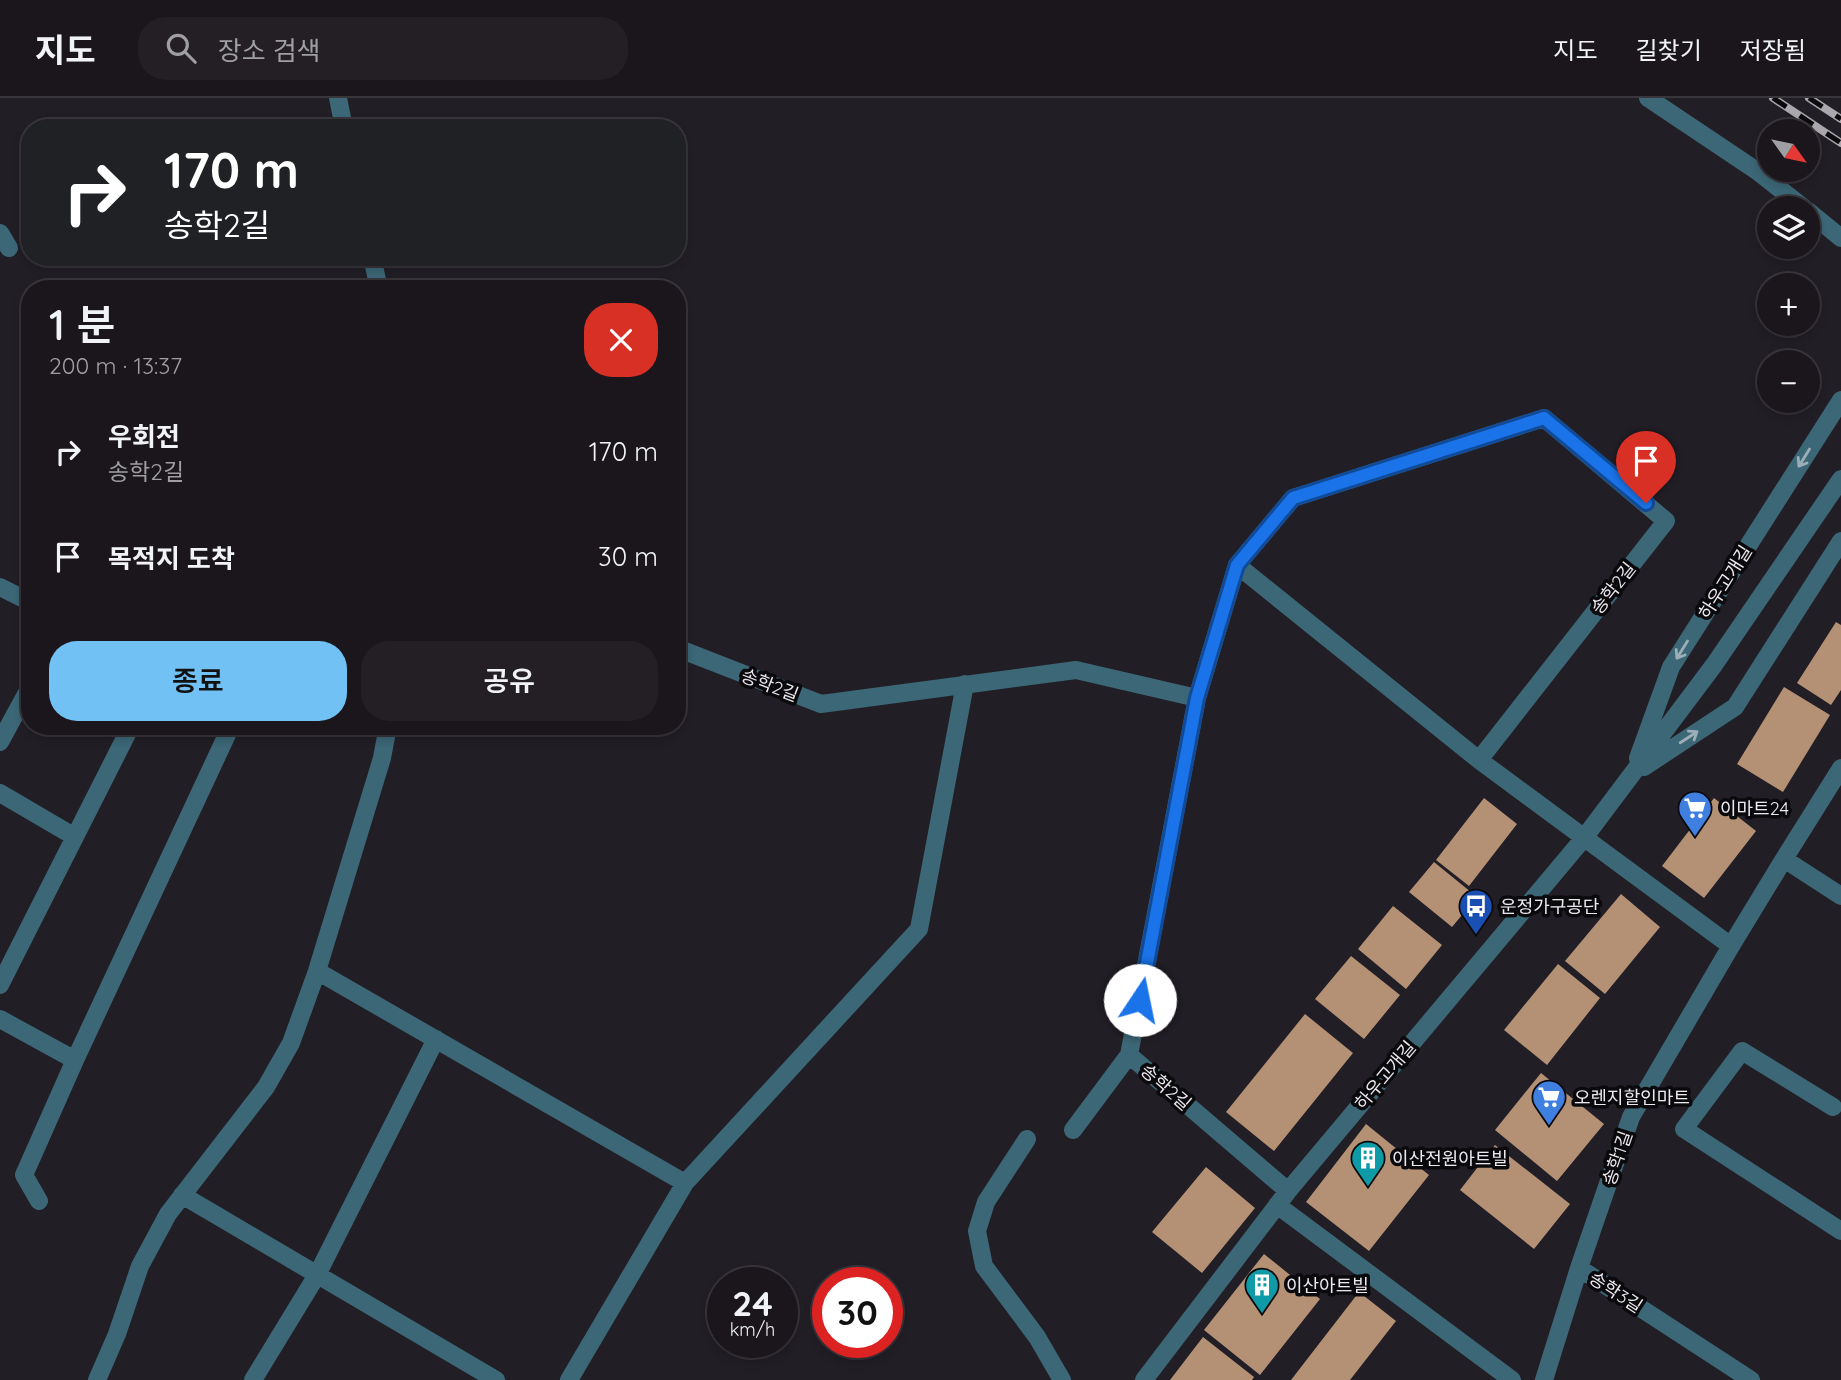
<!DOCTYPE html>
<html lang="ko">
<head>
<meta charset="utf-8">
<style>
  body { margin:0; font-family:Quicksand,"Noto Sans KR",sans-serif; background:#231f25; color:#f1f3f6; height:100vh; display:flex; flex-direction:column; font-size:26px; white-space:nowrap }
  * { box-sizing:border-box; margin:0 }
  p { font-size:23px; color:#9f9fa3 }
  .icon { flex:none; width:38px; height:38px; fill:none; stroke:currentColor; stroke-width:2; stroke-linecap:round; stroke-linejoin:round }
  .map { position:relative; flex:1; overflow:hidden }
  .details { position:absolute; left:21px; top:182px; width:665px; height:455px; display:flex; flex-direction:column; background:#1a161c; border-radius:28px; box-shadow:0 4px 10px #0003,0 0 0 2px #38353b }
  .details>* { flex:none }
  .top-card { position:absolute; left:21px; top:21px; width:665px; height:147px; border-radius:28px; box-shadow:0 4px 10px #0003,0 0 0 2px #38353b; background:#202124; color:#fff; overflow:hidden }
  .needle { width:46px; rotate:123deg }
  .fabs { position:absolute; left:1757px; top:21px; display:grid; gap:14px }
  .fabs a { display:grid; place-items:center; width:63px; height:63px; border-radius:50%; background:#1a161c; box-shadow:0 4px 10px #0003,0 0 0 2px #38353b; font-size:35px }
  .speed { position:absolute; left:707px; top:1169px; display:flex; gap:14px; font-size:35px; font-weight:700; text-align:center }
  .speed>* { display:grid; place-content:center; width:91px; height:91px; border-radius:50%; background:#1a161c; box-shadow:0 4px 10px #0003,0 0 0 2px #38353b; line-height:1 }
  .speed small { font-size:18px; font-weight:400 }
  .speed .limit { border:10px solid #d22; background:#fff; color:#111 }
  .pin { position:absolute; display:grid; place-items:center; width:60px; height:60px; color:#fff; margin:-72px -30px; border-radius:50% 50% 50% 0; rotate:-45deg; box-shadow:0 0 7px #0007 }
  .pin .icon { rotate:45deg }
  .me { position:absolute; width:77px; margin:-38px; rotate:11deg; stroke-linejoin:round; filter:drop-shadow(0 0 5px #0008) }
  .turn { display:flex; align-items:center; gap:24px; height:147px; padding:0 28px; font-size:32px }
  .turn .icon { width:91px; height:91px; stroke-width:2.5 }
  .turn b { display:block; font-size:49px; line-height:60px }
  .round { display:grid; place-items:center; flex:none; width:74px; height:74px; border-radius:28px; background:#231f25 }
  .overview { display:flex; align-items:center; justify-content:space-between; height:119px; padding:0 28px }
  h1 { font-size:42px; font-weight:600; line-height:52px }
  .action { display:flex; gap:14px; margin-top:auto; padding:14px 28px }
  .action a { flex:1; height:80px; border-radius:28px; background:#71c1f5; color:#111; font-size:28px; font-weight:600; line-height:80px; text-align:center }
  .action a+a { background:#231f25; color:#f1f3f6 }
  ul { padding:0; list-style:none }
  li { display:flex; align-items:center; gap:21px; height:105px; padding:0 28px }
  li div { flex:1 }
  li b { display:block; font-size:26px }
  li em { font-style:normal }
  header { display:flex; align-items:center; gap:42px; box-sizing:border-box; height:98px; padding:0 35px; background:#1a161c; border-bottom:2px solid #38353b }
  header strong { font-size:33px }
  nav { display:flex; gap:38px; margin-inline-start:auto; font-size:24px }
  .search { width:490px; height:63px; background:#231f25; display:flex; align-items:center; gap:18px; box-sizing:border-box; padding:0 24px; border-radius:28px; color:#9f9fa3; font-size:26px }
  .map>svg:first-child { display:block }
  .building { fill:#b49174 }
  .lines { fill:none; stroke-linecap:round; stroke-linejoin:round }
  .minor { stroke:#3c6776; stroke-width:18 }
  .rail-casing { stroke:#aaa7ad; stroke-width:8 }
  .rail { stroke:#0a090c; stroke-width:5; stroke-dasharray:16; stroke-linecap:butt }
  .oneway { stroke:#9caeb8 }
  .route-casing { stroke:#114b97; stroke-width:18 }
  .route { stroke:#1a73e8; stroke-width:12 }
  .labels { text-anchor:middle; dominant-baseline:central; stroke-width:7; stroke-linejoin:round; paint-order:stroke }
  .street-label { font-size:18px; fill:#ebe8ee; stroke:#0a090c }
  .poi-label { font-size:18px; fill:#ebe8ee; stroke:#0a090c; text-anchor:start }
</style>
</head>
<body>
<header>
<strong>지도</strong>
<div class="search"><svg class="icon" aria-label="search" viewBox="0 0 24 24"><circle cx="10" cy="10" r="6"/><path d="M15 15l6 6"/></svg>장소 검색</div>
<nav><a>지도</a><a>길찾기</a><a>저장됨</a></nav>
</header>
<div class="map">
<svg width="1841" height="1282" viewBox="0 0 1841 1282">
  <rect width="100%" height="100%" fill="#221e26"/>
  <path class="building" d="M1836,524L1841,527V592L1831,607L1797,585Z
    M1784,589L1830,617L1783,694L1737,666Z
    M1484,700L1517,726L1469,788L1436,762Z
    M1714,700L1756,733L1704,800L1662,768Z
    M1434,764L1477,799L1452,829L1409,794Z
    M1621,796L1660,829L1605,896L1565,863Z
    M1393,808L1442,847L1406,891L1358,851Z
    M1351,858L1400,897L1364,941L1315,901Z
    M1558,866L1600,900L1547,967L1504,932Z
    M1305,916L1353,955L1274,1053L1226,1014Z
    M1541,975L1604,1026L1557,1083L1495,1032Z
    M1366,1026L1429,1077L1369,1153L1306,1104Z
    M1495,1047L1570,1106L1534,1151L1460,1092Z
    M1206,1069L1255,1110L1202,1175L1152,1134Z
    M1264,1156L1320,1201L1260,1277L1204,1232Z
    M1359,1194L1396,1223L1350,1282H1291Z
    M1203,1239L1254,1279L1252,1282H1170Z"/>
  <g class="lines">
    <path class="minor" d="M338,0L344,30
      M1648,0L1757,73L1804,110
      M1808,113L1841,140
      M0,135L9,150
      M372,159L379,191
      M1237,467L1293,400L1544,320L1666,423L1479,662
      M0,489L30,504
      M677,550L821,606L1076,572L1197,600
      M0,644L30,589
      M1638,660L1671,569L1841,302
      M1644,669L1735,609L1841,443
      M0,695L75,739
      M1784,761L1841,670
      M317,873L685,1085
      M0,887L131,628
      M0,921L75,962
      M1833,1009L1742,953L1684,1031L1841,1133
      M1073,1032L1129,957
      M1027,1041L986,1104L977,1133L984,1168L1037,1239L1062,1282
      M1288,1093L1129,957L1197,600L1237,467L1479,662L1731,848L1784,761L1841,798
      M182,1097L496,1282
      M39,1103L24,1077L75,962L231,628
      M1277,1107L1512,1282
      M1579,1170L1631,1019L1731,848
      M97,1282L117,1236L140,1168L168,1116L266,989L291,945L317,873L382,660L388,628
      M253,1282L317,1177L436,941
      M569,1282L685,1085L919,831L965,586
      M1144,1282L1288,1093L1584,740L1714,567L1841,381
      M1544,1282L1579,1170L1751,1282"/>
    <g class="rail-casing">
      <path id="rail" d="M1773,0L1841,45
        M1809,0L1841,21"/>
    </g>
    <use href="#rail" class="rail"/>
  </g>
  <defs><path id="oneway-shaft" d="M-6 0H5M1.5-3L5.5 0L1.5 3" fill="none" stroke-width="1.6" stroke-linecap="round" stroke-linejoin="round" transform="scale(1.75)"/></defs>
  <g class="oneway">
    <use href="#oneway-shaft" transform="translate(1804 360) rotate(122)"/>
    <use href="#oneway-shaft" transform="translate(1682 552) rotate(122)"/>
    <use href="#oneway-shaft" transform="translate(1689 639) rotate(-33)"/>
  </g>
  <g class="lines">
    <g class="route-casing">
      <path id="route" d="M1140,902L1197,600L1237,467L1293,400L1544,320L1646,405"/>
    </g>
    <use href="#route" class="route"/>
  </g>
  <defs>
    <g id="supermarket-pin" transform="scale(1.75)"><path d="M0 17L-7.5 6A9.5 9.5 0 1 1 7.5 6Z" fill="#3f7fe0" stroke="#0a090c"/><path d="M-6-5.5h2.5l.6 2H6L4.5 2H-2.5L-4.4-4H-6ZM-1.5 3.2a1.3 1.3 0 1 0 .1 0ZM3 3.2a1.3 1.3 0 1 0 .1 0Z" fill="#fff"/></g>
    <g id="bus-pin" transform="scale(1.75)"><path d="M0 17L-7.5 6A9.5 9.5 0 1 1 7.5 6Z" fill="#1a4fb4" stroke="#0a090c"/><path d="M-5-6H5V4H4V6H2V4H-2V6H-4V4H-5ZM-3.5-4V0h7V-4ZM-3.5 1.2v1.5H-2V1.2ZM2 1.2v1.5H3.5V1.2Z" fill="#fff"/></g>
    <g id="building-pin" transform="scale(1.75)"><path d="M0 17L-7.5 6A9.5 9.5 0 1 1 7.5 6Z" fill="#0f9aa8" stroke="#0a090c"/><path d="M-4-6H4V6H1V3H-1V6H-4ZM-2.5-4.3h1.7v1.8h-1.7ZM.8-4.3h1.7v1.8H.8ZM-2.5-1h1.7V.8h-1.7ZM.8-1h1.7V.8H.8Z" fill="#fff"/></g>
  </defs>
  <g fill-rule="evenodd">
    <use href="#supermarket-pin" x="1695" y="710"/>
    <use href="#bus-pin" x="1476" y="808"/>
    <use href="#supermarket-pin" x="1549" y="999"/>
    <use href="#building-pin" x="1368" y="1060"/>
    <use href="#building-pin" x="1262" y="1187"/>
  </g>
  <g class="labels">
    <g class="street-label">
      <text transform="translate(1725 484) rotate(-58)">하우고개길</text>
      <text transform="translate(1613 490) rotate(-52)">송학2길</text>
      <text transform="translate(770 587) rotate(21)">송학2길</text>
      <text transform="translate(1385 977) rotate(-50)">하우고개길</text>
      <text transform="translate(1166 989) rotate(41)">송학2길</text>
      <text transform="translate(1617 1060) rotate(-71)">송학1길</text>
      <text transform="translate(1616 1194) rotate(33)">송학3길</text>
    </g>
    <g class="poi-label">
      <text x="1720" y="710">이마트24</text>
      <text x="1500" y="808">운정가구공단</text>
      <text x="1574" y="999">오렌지할인마트</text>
      <text x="1392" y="1060">이산전원아트빌</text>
      <text x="1286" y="1187">이산아트빌</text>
    </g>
  </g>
</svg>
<div class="fabs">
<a><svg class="needle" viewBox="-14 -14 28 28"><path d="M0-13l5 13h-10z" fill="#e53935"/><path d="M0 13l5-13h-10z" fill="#9f9fa3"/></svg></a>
<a><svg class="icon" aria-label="layers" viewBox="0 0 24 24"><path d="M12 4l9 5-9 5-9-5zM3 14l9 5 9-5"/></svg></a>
<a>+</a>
<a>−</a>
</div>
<div class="speed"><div>24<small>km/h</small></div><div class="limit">30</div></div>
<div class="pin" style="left:1646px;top:405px;background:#d93025"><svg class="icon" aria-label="arrive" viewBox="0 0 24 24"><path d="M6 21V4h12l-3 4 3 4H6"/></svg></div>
<svg class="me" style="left:1140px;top:902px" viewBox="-20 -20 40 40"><circle r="19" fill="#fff"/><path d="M0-13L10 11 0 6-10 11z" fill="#1a73e8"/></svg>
<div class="top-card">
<div class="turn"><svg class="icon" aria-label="right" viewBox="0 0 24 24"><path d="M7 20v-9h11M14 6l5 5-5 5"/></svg><div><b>170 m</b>송학2길</div></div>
</div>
<section class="details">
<div class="overview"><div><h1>1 분</h1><p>200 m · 13:37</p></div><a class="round" style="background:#d93025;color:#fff"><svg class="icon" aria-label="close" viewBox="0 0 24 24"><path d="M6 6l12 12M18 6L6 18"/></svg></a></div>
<ul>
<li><svg class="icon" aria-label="right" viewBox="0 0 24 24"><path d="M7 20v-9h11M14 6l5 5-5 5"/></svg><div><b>우회전</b><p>송학2길</p></div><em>170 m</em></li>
<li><svg class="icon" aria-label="arrive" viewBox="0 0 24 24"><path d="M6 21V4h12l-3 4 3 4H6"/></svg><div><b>목적지 도착</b></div><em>30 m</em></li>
</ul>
<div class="action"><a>종료</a><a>공유</a></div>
</section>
</div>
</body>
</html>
